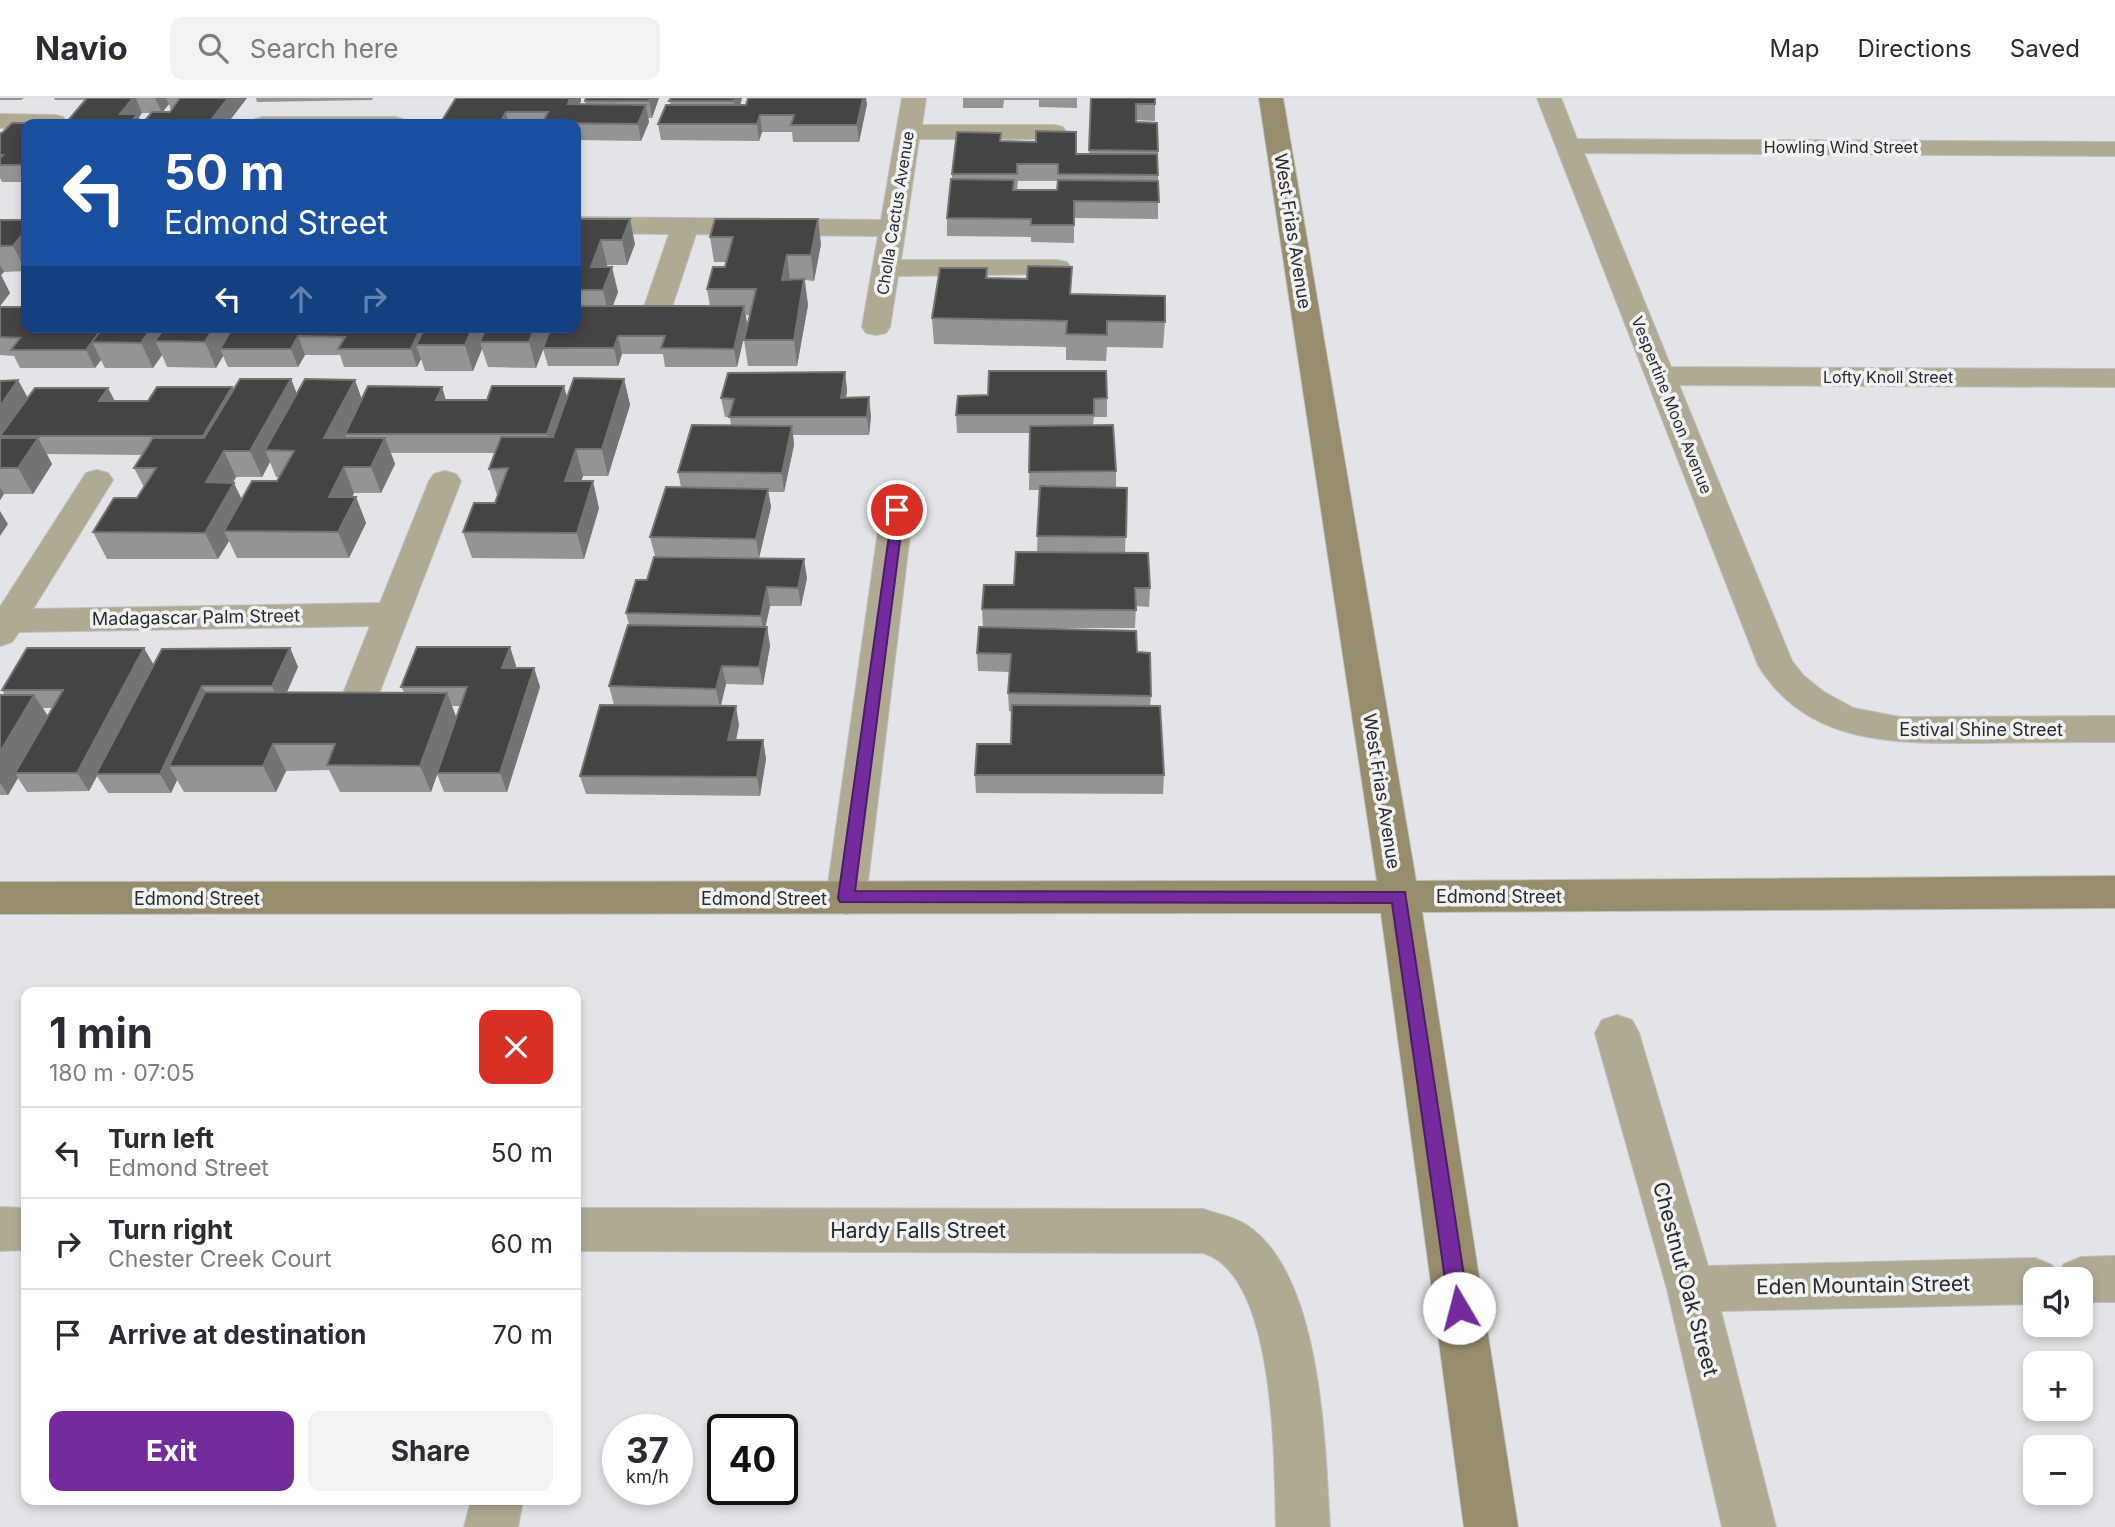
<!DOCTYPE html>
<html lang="en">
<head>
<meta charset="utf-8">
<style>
  body { margin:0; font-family:Inter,sans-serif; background:#f2f2f3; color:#2b2b33; height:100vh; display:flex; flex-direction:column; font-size:26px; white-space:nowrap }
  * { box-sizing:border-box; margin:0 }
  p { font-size:23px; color:#7c7c81 }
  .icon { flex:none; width:38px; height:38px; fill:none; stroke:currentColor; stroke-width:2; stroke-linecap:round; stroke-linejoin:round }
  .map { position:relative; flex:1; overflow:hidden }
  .sheet { position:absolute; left:21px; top:889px; width:560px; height:518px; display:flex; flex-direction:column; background:#fff; border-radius:14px; box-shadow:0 4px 10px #0003 }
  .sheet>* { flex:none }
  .banner { position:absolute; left:21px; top:21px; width:560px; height:214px; border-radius:14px; box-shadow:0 4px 10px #0003; background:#1a4fa0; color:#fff; overflow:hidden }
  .buttons { position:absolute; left:2023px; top:1169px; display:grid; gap:14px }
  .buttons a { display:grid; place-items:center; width:70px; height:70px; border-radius:14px; background:#fff; box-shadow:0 4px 10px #0003; font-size:35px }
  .speed { position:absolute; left:602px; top:1316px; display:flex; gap:14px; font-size:35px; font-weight:700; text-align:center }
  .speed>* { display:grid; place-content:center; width:91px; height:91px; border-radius:50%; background:#fff; box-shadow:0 4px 10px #0003; line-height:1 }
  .speed small { font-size:18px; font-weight:400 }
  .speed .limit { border:4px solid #111; border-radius:10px; background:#fff; color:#111 }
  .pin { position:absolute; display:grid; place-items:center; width:60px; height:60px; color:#fff; margin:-30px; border:4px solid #fff; border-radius:50%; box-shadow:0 2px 7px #0007 }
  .me { position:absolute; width:77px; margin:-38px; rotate:352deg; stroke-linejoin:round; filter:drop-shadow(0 0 5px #0008) }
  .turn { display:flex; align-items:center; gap:24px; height:147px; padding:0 28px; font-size:32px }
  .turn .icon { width:91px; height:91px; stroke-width:2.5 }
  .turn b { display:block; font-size:49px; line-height:60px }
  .lanes { display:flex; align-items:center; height:66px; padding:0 28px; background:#0003; justify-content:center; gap:35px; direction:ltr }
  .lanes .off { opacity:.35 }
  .round { display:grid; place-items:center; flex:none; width:74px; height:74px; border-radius:14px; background:#f2f2f3 }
  .headline { display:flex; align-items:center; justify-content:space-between; height:119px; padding:0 28px }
  h1 { font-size:42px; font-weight:700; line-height:52px }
  .button { display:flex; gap:14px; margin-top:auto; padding:14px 28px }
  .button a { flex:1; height:80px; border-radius:14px; background:#732b9e; color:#fff; font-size:28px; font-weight:700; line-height:80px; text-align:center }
  .button a+a { background:#f2f2f3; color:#2b2b33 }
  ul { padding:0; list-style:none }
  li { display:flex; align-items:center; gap:21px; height:91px; padding:0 28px; border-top:2px solid #e1e1e2 }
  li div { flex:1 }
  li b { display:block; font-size:26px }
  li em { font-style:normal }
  header { display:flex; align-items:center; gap:42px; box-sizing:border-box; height:98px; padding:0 35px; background:#fff; border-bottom:2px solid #e1e1e2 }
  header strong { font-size:33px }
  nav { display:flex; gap:38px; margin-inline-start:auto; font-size:24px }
  .search { width:490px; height:63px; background:#f2f2f3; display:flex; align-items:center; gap:18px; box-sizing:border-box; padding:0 24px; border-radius:14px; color:#7c7c81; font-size:26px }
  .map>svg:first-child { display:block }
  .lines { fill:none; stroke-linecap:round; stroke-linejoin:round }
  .street-casing { stroke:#bebfc1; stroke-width:2 }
  .secondary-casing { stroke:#bebfc1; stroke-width:2 }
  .street { fill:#b1aa92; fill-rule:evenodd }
  .secondary { fill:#988d6a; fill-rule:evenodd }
  .wall { fill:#949495; fill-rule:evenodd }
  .shaded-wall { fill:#757474 }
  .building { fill:#464443; stroke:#757474; stroke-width:2 }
  .route { fill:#732b9e; stroke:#4b1c67; stroke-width:2 }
  .labels { text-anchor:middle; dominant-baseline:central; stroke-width:7; stroke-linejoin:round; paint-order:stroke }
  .far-street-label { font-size:16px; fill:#2a2a2b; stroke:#f0f2f4 }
  .street-label { font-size:18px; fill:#2a2a2b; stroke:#f0f2f4 }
  .near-street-label { font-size:21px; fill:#2a2a2b; stroke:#f0f2f4 }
</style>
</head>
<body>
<header>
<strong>Navio</strong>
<div class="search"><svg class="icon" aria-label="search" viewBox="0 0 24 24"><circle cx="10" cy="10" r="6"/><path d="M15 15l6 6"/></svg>Search here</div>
<nav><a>Map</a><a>Directions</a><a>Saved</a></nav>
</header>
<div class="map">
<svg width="2115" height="1429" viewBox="0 0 2115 1429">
  <rect width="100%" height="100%" fill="#e3e4e7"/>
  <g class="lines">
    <g class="street-casing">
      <path id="street" d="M902,0H926L922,27H1054L1063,29L1066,34L1063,39L1054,41H919L901,162H1057L1067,164L1071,170L1067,176L898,178L890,229L886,235L876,237L866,235L862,229L878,138L696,136L672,209L668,215H648L644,209L669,136L576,135V119L881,122Z
        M1537,0H1561L1577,41L2115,44V58L1584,55L1671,269L2115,271V289L1679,287L1792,563L1804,578L1824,594L1853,610L1900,619L2115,618V644C2071,644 2026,644 1982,645C1897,645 1808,649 1758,567Z
        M0,16L55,17L63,19L67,24L26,26V31L0,30Z
        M263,19H395L403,21L407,26H251L255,21Z
        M97,372L108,375L113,382L33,511L380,505L429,383L434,376L445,373L456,376L461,383L380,593L375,602L362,605L349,602L344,593L370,528L19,534L12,544L0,548V509L86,375Z
        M897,402L908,405L913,412L866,800L860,811L846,816L832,811L826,800L881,412L886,405Z
        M1617,917L1632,922L1639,935L1708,1168L2035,1160L2052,1167L2058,1180L2064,1166L2081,1159L2115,1158V1204H2081V1181H2035V1206L1721,1213L1776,1429H1722L1667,1191L1595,935L1602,922Z
        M0,1109L26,1110V1152L0,1153Z
        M576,1110L1203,1111C1217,1116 1236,1119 1248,1128C1322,1179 1325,1347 1330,1429H1276C1274,1365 1277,1177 1203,1155L576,1153Z
        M471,1402H523L518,1429H464Z"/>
    </g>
    <g class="secondary-casing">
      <path id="secondary" d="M1259,0H1283L1416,783L2115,778V810L1422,814L1518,1429H1464L1381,815L0,816V784L1377,783Z"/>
    </g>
    <use href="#street" class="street"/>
    <use href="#secondary" class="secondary"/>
  </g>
  <path class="wall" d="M0,0H24L21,2H0Z
    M54,0H247L227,26L151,15H142L139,19L141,26L85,2H55ZM169,6L171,12L170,14H162Z
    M256,0H373L372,2L257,4Z
    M456,0H581V3L580,6H586L585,3L586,0H659L652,20H648L649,24L641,43L576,42V26H442L441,24Z
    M671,0H742L740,7L867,6L859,44H793L792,34H762L759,43L661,42L658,26L670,7Z
    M963,0H1077V10L1039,9V2H1004L1003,10H963Z
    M1091,0H1155V23L1136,22V24L1158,53V121L1074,120V145L1031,144V139L947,138V120L952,81V76L1001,35V43L1076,56H1089ZM1018,83H1058L1057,92H1017Z
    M12,25H50L51,26H26V84H2L0,80V35H2Z
    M576,121L635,146L627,167H607L606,169L618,194L613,208H710L707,191L725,169L726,164H714L710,139L715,121L821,146L814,183L805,182L808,207L797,268H748L744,242L750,217H746L747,226L737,269H665L663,256H622L618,268H548L543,251L536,270L488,269L482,251L473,273H425L421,261L417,269H344L340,257H305L298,269H228L223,258L216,270L167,269L162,257L153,270H105L101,262L95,270H20L14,258L0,257V209L576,229Z
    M0,122H26V173L4,174L1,177L10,195L0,208Z
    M987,170L988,181L1071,196L1165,224L1163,250L1107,249L1106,263L1066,262V249L934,246L932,220Z
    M845,274L847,292L846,300L871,318L869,337H793L794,347L784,394H768L771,409L759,460L655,458L650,439L681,389L678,374L731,328L730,319H725L721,300Z
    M291,281L297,296L355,282L362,302L442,289L446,302L567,300L624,281L630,307L608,378H583L581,383L599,410L584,461L472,460L463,434L495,405L497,397L489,371L495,355H391L395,366L381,395H354L352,399H356L366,425L349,460H237L229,443L218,461H107L93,434L137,400L144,389L134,370L143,357L47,356L52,366L33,396H4L0,402V283L28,300L108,290L115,303H148L232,289L233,292ZM270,364L276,379H280L277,383L242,401L233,385L236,379H262Z
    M958,298L1107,300V319H1094L1093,327L1116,373V390H1127L1125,455L1150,490L1149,509L1136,508L1135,530H1023L1137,554L1151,598L1150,608L1164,677L1163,696L976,695L975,677L1011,646L1012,614L1009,613L1008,595L1010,574L978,573L977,555L983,529L982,511L1014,487L1037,455L1039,392H1029L1030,335H957L956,317Z
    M807,480L801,508H770L765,529H767L770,548L763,587L726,586L721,608L739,627L736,642H763L766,661L760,698L586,696L580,678L614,607L609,588L629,527L626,515Z
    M510,549L516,568L515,570H534L540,589L507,694H444L437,676L431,694H340L329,672L286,673L276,694H184L177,682L171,695H108L97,678L89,693L27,694L18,680L8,697H0V597H5L2,592L153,567L290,550L298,569L287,594H404L401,589ZM452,608H460L456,619ZM43,610H53L48,618Z"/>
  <path class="shaded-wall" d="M133,0H136L142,15L139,19L141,26H125L120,16Z
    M155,0H166L169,6L162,15Z
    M228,0H247L227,26H208Z
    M570,0H581V3L571,22L568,6Z
    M650,0H659L652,20L649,3Z
    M735,0H742L737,20L734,3Z
    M863,0H866L867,6L859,44L857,27Z
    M646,7L649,24L641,43L638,26Z
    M506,14L509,26H500V25Z
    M760,17L762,34L759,43L757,26Z
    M630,121L635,146L627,167L622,142Z
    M818,121L821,146L814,183L811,157Z
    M26,132V173L13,148Z
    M601,142L607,167L597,192L591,169Z
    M787,157L790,182H782Z
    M0,167L4,174L1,177L10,195L0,208Z
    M612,169L618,194L609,217L603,192Z
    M804,181L808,207L797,268L794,242Z
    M744,208L747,226L737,269L734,251Z
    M152,229H181L155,243L162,257L153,270L141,245Z
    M214,229H242L220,251L223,258L216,270L205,244Z
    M421,229H436L416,247L421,261L417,269L411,251Z
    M473,229H491L480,244L482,251L473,273L465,247Z
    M535,229H552L536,270L529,244Z
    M298,238L305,257L298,269L291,251Z
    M618,238L622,256L618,268L614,250Z
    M92,244L101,262L95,270L86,252Z
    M845,274L847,292L844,318L841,300Z
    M291,281L301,307L265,352L270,364L262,379L250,353Z
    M624,281L630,307L608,378L602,351Z
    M18,282L33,309L0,338V308Z
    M355,282L364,308L345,336L347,342L324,340Z
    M564,288L569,306L552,355L547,336Z
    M232,289L240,307L212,357L203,338Z
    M442,289L447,307L436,302Z
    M108,290L117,308L99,303Z
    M869,299L871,318L869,337L867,319Z
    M792,328L794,347L784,394L782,375Z
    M38,340L52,366L33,396L18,370Z
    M385,340L395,366L381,395L371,369Z
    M576,351L583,378L573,409L565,383Z
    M224,353L236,379L219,411L206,384Z
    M344,369L354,395L340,425L329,399Z
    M593,383L599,410L584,461L577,435Z
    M234,385L246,411L224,433L229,443L218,461L205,435Z
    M0,390L4,396L0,402Z
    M768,391L771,409L759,460L756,441Z
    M356,399L366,425L349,460L338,434Z
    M0,413L8,426L0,438Z
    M804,461L807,480L801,508L798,490Z
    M767,489L770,508L764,536L761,518Z
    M767,529L770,548L763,587L759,569Z
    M510,549L516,568L509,589L502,570Z
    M144,550L155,569L96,676L97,678L89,693L77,675Z
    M290,550L298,569L281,607L272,588Z
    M722,568L726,586L720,609L716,591Z
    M534,570L540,589L507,694L500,675Z
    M202,588L212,607L169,668L177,682L171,695L160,676Z
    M447,595L457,621L431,694L420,668Z
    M34,597L51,623L15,675L18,680L8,697L0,685V654Z
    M736,608L739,627L732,660L728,642Z
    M763,642L766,661L760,698L757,679Z
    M273,646L286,673L276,694L263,668Z"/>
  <path class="building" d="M87,0H133L120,16H137L129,26H65Z
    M180,0H228L208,26H142L152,14H170Z
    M456,0H570L568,6L646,7L638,26L542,25L548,14H506L500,25L441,24Z
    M586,0H650L649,3H585Z
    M671,0H735L734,3H669Z
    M748,0H863L857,27H791L794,17H760L757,26H658L666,7H746Z
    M1091,0H1155V6H1136V24L1157,25L1158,53L1089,52Z
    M12,25H50L49,26H26V67H0V60L3,57H0V35H2Z
    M1036,33L1076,34V56H1157L1158,77L1058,76V66H1017V76H952L957,34L1001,35L1000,43L1036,44Z
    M951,81L1014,82L1013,92H1057L1058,82L1158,83L1159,104L1074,103V127H1031V121L947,120Z
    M576,121H630L622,142H601L591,169H612L603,192H576Z
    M715,121H818L811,157H787L782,182L804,181L794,242H744L756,191H707L713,169H725L733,139H710Z
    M0,122H26V132L13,148H0Z
    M1028,168L1072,169L1070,196L1165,198V224L1107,223V237L1066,236L1067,223L932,220L940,170H987L986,180L1027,181Z
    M576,208H744L734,251L661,250L665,238H618L614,250H543L551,229H576Z
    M0,209H26V229H103L86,252H11L20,240L0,239Z
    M103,229H152L141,245L92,244Z
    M165,229H214L205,244L155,243Z
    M233,229H421L411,251H338L345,239L298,238L291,251H220Z
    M425,229H473L465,247H416Z
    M486,229H535L529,244H480Z
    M989,273H1106L1107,300L1094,301V317H956L958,298L988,297Z
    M845,274L841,300L869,299L867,319H729L734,301L721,300L728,275Z
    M574,280L624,281L602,351H576L565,383H593L577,435L463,434L474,405H495L508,370L489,371L501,339H553Z
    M240,281H291L250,353H224L206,384L234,385L205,435L93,434L114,400H137L156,370H134L153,340H204Z
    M305,281L355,282L324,340H385L371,369H344L329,399H356L338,434L224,433L252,383H277L294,353L265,352Z
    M18,282L0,308V283Z
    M368,288L442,289L436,302H487L492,288H564L547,336H345Z
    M157,289H232L203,338H0L35,290H108L99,303H148Z
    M692,327L792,328L782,375L678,374Z
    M1113,327L1116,373L1029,374L1030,328Z
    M0,340H38L18,370H0Z
    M1040,388L1127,390L1126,439L1037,438Z
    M666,389L768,391L756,441L650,439Z
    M1016,454L1148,455L1150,490H1135L1136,512L982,511L984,487H1014Z
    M654,459L804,461L798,490L767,489L761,518L626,515L636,482H647Z
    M628,527L767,529L759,569L722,568L716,591L609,588Z
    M979,529L1136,533L1137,554L1150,555L1151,598L1008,595L1011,556L977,555Z
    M417,549H510L502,570H534L500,675H437L467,589H401Z
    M27,550H144L77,675H15L63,592H2Z
    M290,550L272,588H202L160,676H96L162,551Z
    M205,594L447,595L420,668L327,667L335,646H273L263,668H169Z
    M0,597H34L0,654Z
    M600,607L736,608L728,642H763L757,679L580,678Z
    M1012,607L1160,608L1164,677H975L977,646H1011Z"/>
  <path class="route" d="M893,409L904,412L855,793L1405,794L1469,1210L1466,1217L1459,1219L1452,1217L1449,1210L1392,805L840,804L838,800Z"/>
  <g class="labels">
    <g class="far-street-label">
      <text x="1841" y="49">Howling Wind Street</text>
      <text transform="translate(895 115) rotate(-81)">Cholla Cactus Avenue</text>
      <text x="1888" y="279">Lofty Knoll Street</text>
      <text transform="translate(1672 307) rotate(68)">Vespertine Moon Avenue</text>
    </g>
    <g class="street-label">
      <text transform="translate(1293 133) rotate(81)">West Frias Avenue</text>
      <text transform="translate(196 519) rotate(-1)">Madagascar Palm Street</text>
      <text x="1981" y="631">Estival Shine Street</text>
      <text transform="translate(1382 693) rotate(81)">West Frias Avenue</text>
      <text x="1499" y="798">Edmond Street</text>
      <text x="197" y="800">Edmond Street</text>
      <text x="764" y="800">Edmond Street</text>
    </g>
    <g class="near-street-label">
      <text x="918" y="1132">Hardy Falls Street</text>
      <text transform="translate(1686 1181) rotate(75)">Chestnut Oak Street</text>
      <text transform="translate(1863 1187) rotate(-1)">Eden Mountain Street</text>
    </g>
  </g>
</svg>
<div class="buttons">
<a><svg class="icon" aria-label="sound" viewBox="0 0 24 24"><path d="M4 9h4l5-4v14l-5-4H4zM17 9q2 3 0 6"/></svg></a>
<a>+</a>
<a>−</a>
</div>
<div class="speed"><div>37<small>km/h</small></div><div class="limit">40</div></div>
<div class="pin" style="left:897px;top:412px;background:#d93025"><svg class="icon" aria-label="arrive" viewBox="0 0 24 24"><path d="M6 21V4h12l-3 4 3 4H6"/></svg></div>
<svg class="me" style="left:1459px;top:1210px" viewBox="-20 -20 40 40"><circle r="19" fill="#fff"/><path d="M0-13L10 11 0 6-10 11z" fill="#732b9e"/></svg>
<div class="banner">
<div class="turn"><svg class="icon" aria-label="left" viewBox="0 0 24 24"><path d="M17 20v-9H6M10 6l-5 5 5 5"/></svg><div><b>50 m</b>Edmond Street</div></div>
<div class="lanes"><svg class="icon" aria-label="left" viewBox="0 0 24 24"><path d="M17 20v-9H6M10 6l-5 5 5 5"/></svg><svg class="icon off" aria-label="ahead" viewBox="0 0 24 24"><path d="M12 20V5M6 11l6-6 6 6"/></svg><svg class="icon off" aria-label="right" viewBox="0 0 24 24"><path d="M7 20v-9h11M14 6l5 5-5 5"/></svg></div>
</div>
<section class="sheet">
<div class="headline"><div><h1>1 min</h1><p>180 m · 07:05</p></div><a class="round" style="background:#d93025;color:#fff"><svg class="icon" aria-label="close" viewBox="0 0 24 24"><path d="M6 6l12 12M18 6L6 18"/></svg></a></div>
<ul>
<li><svg class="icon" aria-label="left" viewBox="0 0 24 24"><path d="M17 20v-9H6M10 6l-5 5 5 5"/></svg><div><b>Turn left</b><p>Edmond Street</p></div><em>50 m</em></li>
<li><svg class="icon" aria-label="right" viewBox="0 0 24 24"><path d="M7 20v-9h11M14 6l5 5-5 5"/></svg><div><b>Turn right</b><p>Chester Creek Court</p></div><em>60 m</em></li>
<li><svg class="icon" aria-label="arrive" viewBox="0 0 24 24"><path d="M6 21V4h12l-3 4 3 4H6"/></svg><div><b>Arrive at destination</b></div><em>70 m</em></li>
</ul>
<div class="button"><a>Exit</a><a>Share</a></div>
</section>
</div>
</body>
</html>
